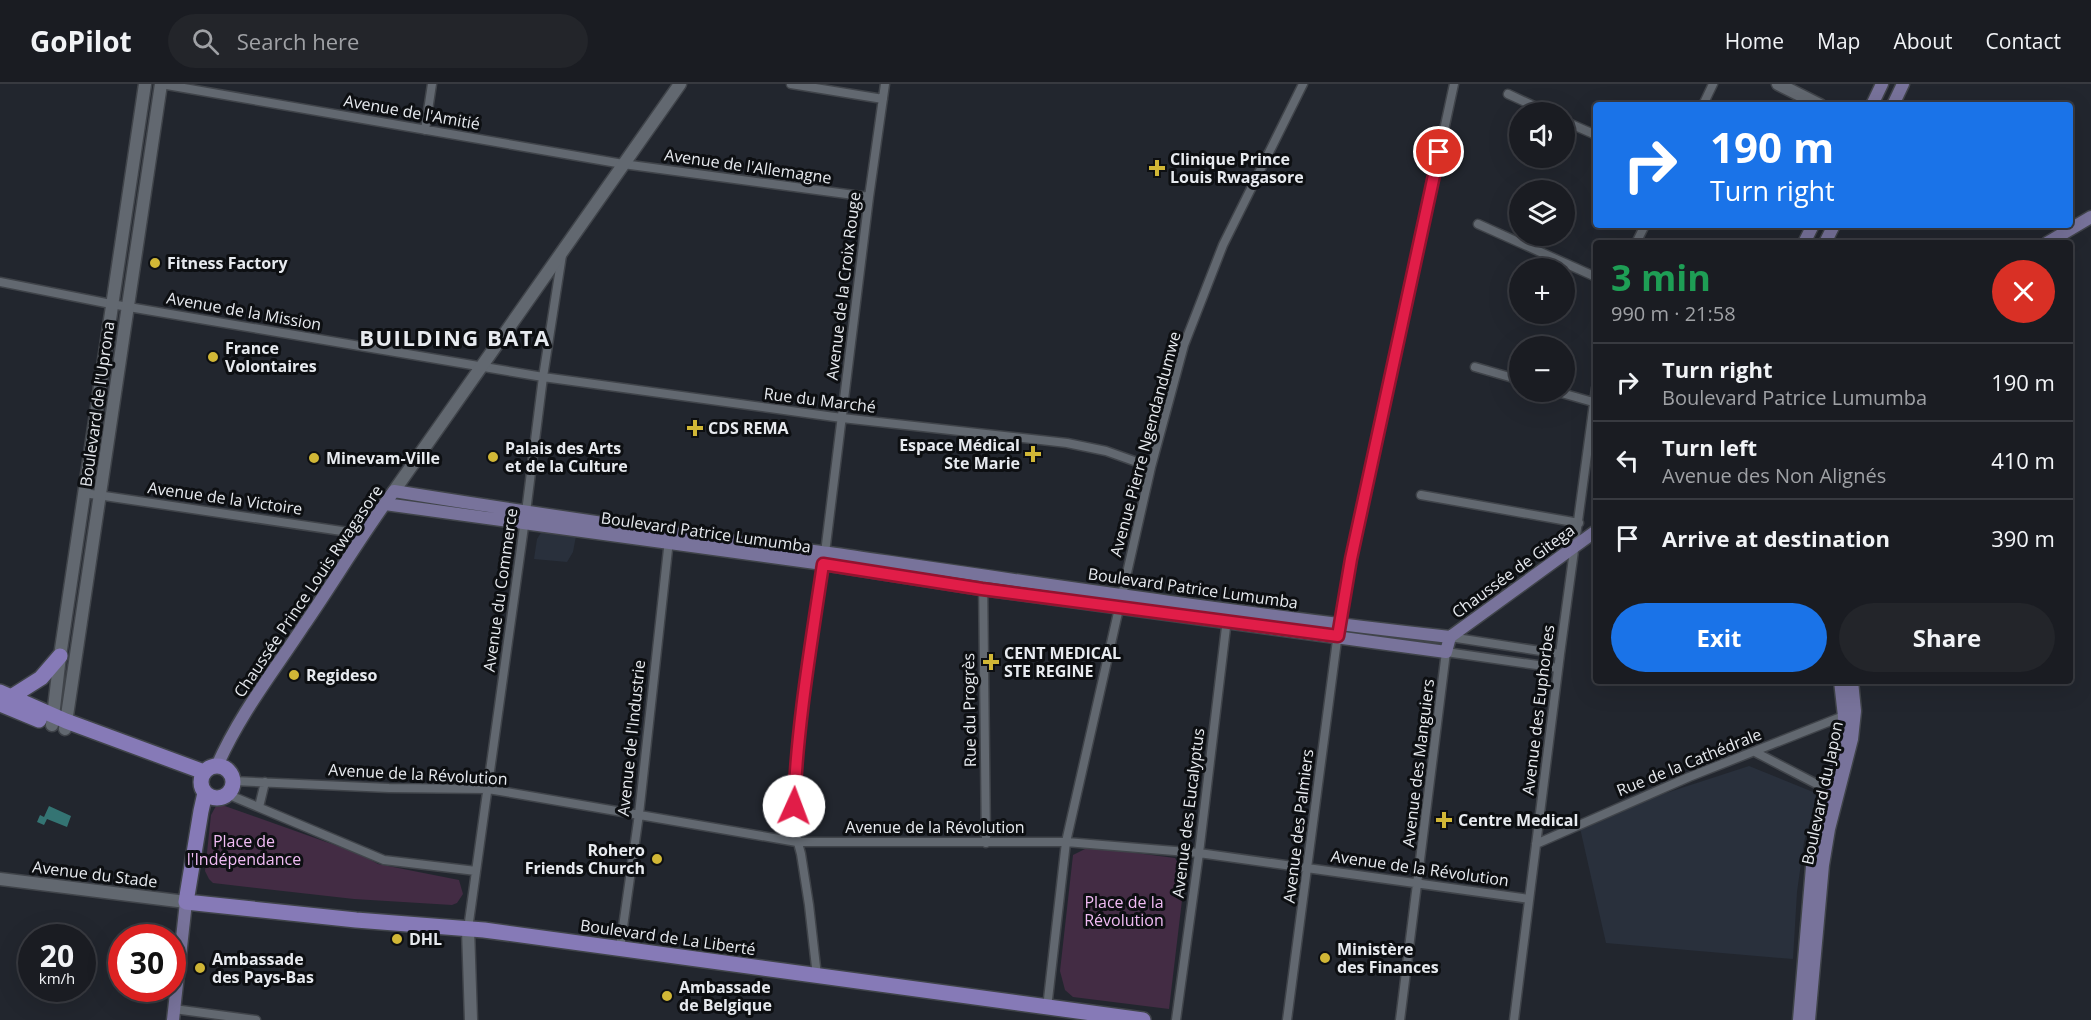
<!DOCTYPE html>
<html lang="en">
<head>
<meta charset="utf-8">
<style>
  body { margin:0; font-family:"Open Sans",sans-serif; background:#23252a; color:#f1f3f6; height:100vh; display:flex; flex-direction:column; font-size:22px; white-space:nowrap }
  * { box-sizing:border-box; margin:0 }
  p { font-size:20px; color:#9fa1a5 }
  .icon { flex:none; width:33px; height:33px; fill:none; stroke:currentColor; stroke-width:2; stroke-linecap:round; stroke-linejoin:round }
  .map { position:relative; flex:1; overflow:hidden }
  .sheet { position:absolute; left:1593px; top:156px; width:480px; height:444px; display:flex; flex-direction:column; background:#1a1c22; border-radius:6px; box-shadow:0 6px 24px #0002,0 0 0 2px #383a40 }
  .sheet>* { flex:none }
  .top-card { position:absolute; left:1593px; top:18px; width:480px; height:126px; border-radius:6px; box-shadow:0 6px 24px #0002,0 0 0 2px #383a40; background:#1a73e8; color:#fff; overflow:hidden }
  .controls { position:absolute; left:1509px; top:18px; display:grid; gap:12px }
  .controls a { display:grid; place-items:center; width:66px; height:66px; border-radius:50%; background:#1a1c22; box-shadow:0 6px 24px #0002,0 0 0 2px #383a40; font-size:30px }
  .speed { position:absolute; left:18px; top:840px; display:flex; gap:12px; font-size:30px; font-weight:700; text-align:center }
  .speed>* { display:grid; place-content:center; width:78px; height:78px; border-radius:50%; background:#1a1c22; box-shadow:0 6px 24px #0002,0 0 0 2px #383a40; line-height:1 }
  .speed small { font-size:15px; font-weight:400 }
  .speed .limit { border:9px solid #d22; background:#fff; color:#111 }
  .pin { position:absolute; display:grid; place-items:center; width:51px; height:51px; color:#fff; margin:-26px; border:3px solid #fff; border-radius:50%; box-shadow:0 2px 6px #0007 }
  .me { position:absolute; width:66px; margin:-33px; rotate:2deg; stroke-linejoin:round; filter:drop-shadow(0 0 4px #0008) }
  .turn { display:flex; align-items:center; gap:21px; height:126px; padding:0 18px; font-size:27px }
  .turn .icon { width:78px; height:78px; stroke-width:2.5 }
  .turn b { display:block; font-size:42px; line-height:51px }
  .round { display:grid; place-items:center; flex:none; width:63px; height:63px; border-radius:32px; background:#23252a }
  .headline { display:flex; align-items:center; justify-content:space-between; height:102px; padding:0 18px }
  h1 { font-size:36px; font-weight:700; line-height:45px; color:#1e9e55 }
  .action { display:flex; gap:12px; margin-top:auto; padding:12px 18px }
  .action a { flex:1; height:69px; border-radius:36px; background:#1a73e8; color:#fff; font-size:24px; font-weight:700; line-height:69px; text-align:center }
  .action a+a { background:#23252a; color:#f1f3f6 }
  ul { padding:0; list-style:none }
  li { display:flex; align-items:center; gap:18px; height:78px; padding:0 18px; border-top:2px solid #383a40 }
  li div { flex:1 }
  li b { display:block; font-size:22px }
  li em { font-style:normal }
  header { display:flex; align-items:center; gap:36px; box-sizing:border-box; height:84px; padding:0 30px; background:#1a1c22; border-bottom:2px solid #383a40 }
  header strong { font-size:28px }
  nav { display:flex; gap:33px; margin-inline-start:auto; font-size:21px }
  .search { width:420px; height:54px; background:#23252a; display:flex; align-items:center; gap:15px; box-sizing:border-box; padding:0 21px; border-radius:33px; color:#9fa1a5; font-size:22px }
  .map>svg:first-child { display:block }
  .built { fill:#29303c }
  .green { fill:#432c44 }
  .water { fill:#347473 }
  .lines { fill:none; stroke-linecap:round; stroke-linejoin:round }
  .street-casing { stroke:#40444a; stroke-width:11 }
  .secondary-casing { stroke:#40444a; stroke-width:15 }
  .primary-casing { stroke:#40444a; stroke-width:15 }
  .highway-casing { stroke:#40444a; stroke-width:18 }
  .street { stroke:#626870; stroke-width:8 }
  .secondary { stroke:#626870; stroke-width:12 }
  .primary { stroke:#78739b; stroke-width:12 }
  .highway { stroke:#867ab7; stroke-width:15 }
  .route-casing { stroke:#92132f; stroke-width:15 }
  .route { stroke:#e11d48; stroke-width:10 }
  .poi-dot { fill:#d1b736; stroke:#0d0f12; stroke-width:2 }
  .labels { text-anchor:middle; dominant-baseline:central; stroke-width:6; stroke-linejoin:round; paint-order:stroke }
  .street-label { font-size:16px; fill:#e7eaef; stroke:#0d0f12 }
  .poi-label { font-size:16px; font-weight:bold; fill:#e7eaef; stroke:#0d0f12; text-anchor:start }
  .park-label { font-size:16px; fill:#f1bcf4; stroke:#0d0f12 }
  .district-label { font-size:22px; font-weight:bold; letter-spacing:1.5px; fill:#e7eaef; stroke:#0d0f12 }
</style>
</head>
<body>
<header>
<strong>GoPilot</strong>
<div class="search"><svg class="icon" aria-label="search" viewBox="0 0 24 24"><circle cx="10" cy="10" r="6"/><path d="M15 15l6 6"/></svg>Search here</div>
<nav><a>Home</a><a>Map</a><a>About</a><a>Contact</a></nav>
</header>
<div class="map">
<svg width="2091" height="936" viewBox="0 0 2091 936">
  <rect width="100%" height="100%" fill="#22262e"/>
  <path class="built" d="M546,441H578L573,468L567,478L534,475L537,455Z
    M1749,682L1818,710L1804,758L1797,808L1793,875L1606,859L1580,744L1617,727L1663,710Z"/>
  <path class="green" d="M222,721L360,770L378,780L459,796L463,810L457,819L452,821L354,815L213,799L209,795L205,787L211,731L216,722Z
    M1089,763L1175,774L1185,791L1169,925L1073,913L1065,906L1060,887L1073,771Z"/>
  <path class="water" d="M49,722L71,732L67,743L47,735L44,741L37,738L40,731L44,733Z"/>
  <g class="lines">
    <g class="street-casing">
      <path id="street" d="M161,0L623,80L869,113
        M791,0L883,15
        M1508,10L1547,28
        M1703,21L1713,0
        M1564,37L1596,51
        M425,46L432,0
        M1478,140L1596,193
        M1636,159L1645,141
        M0,198L111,220L543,293L842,334L1067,359L1106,367L1151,383
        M1475,283L1520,296
        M1558,308L1593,318
        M84,409L362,450
        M1421,411L1579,439
        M983,493L986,759
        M1450,553L1560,570
        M1755,668L1834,709
        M233,697L389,704L488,705L797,758H1066L1199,769L1529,815
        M227,710L384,776L476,787
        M259,723L265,698
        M1536,760L1689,693L1846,631
        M468,845L526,428L543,293L562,171
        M620,864L639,730L669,456
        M817,892L809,821L801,770L793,740L797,662L810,559L825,469L869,113L885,0
        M1047,924L1066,758L1151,383L1184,261L1223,161L1303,0
        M174,925L256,936
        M1176,936L1199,769L1227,535
        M1287,936L1339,541L1351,475L1454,0
        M1400,936L1446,568L1558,584
        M1514,936L1560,570L1596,304"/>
    </g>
    <g class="secondary-casing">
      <path id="secondary" d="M1778,0L1820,21
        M394,407L680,0
        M52,641L60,572L145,0
        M65,645L161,0
        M0,795L186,818
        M468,845L471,936"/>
    </g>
    <g class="primary-casing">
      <path id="primary" d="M1872,21L1882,0
        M1893,21L1903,0
        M1804,159L1813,141
        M1825,159L1834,141
        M2047,159L2091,133
        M385,420L823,480L982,505L1446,568L1450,553
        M1450,553L1596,447
        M217,682C239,631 274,587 304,541C335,496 362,450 394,407C498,424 602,439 707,454C747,460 788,463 829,469C1035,499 1242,530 1450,553
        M173,936L186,818
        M1799,936L1812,783L1843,654L1844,632L1840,597
        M1809,936L1823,781L1829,745L1852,655L1855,627L1852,597"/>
    </g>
    <g class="highway-casing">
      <path id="highway" d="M0,608L66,637L204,688
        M11,613L41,594L60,572
        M0,620L39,636
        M201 698a16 16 0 1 1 32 0a16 16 0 1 1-32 0Z
        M205,709L201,727L186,818L356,836L484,846L1143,936"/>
    </g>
    <use href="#street" class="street"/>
    <use href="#secondary" class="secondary"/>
    <use href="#primary" class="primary"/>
    <use href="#highway" class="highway"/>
  </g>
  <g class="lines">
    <g class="route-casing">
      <path id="route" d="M794,722C797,641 811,561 823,480L982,505L1338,552L1351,475L1439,68"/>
    </g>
    <use href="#route" class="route"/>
  </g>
  <g class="poi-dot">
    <path d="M1154 75h6v6h6v6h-6v6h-6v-6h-6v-6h6z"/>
    <circle cx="155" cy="179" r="6"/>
    <circle cx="213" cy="273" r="6"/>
    <path d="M692 335h6v6h6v6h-6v6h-6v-6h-6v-6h6z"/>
    <path d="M1030 361h6v6h6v6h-6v6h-6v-6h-6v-6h6z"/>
    <circle cx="493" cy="373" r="6"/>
    <circle cx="314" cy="374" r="6"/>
    <path d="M988 569h6v6h6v6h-6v6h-6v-6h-6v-6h6z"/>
    <circle cx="294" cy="591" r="6"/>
    <path d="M1441 727h6v6h6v6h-6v6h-6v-6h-6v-6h6z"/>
    <circle cx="657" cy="775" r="6"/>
    <circle cx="397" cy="855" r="6"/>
    <circle cx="1325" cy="874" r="6"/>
    <circle cx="200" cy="884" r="6"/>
    <circle cx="667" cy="912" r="6"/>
  </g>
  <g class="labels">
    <g class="street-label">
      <text transform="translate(412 28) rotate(10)">Avenue de l'Amitié</text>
      <text transform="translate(748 82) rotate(8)">Avenue de l'Allemagne</text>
      <text transform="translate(843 202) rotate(-83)">Avenue de la Croix Rouge</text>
      <text transform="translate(244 227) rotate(10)">Avenue de la Mission</text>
      <text transform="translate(820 316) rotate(7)">Rue du Marché</text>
      <text transform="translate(97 320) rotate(-82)">Boulevard de l'Uprona</text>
      <text transform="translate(1145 360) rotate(-75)">Avenue Pierre Ngendandumwe</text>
      <text transform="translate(225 414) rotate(8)">Avenue de la Victoire</text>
      <text transform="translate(706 448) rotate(8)">Boulevard Patrice Lumumba</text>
      <text transform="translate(1513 487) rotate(-36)">Chaussée de Gitega</text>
      <text transform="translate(1193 504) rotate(8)">Boulevard Patrice Lumumba</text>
      <text transform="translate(500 506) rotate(-82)">Avenue du Commerce</text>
      <text transform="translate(308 507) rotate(-56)">Chaussée Prince Louis Rwagasore</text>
      <text transform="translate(969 626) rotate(-91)">Rue du Progrès</text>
      <text transform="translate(1538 626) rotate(-83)">Avenue des Euphorbes</text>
      <text transform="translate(631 654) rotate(-84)">Avenue de l'Industrie</text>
      <text transform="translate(1689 678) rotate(-22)">Rue de la Cathédrale</text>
      <text transform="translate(1418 679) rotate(-83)">Avenue des Manguiers</text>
      <text transform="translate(418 690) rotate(3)">Avenue de la Révolution</text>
      <text transform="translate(1822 709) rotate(-78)">Boulevard du Japon</text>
      <text transform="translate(1188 729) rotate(-83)">Avenue des Eucalyptus</text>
      <text transform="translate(1298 742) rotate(-83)">Avenue des Palmiers</text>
      <text x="935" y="743">Avenue de la Révolution</text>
      <text transform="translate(1420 784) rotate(8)">Avenue de la Révolution</text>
      <text transform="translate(95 790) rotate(7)">Avenue du Stade</text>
      <text transform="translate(668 853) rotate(8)">Boulevard de La Liberté</text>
    </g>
    <g class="poi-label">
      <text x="1170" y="75">Clinique Prince<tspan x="1170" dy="18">Louis Rwagasore</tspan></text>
      <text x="167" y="179">Fitness Factory</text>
      <text x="225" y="264">France<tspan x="225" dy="18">Volontaires</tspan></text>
      <text x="708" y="344">CDS REMA</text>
      <text x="1020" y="361" text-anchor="end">Espace Médical<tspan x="1020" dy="18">Ste Marie</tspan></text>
      <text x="505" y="364">Palais des Arts<tspan x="505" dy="18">et de la Culture</tspan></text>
      <text x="326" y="374">Minevam-Ville</text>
      <text x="1004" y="569">CENT MEDICAL<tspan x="1004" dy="18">STE REGINE</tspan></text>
      <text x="306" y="591">Regideso</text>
      <text x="1458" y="736">Centre Medical</text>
      <text x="645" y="766" text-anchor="end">Rohero<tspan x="645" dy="18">Friends Church</tspan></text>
      <text x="409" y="855">DHL</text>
      <text x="1337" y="865">Ministère<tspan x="1337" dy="18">des Finances</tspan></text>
      <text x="212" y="875">Ambassade<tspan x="212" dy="18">des Pays-Bas</tspan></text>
      <text x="679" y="903">Ambassade<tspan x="679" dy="18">de Belgique</tspan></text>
    </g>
    <g class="park-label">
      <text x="244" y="757">Place de<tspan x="244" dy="18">l'Indépendance</tspan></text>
      <text x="1124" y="818">Place de la<tspan x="1124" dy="18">Révolution</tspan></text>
    </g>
    <g class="district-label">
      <text x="455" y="253">BUILDING BATA</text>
    </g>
  </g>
</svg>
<div class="controls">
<a><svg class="icon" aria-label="sound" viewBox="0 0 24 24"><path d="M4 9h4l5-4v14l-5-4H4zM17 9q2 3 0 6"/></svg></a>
<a><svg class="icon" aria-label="layers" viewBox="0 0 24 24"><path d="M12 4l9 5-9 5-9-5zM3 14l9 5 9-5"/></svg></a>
<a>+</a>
<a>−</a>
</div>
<div class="speed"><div>20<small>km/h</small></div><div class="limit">30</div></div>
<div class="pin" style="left:1439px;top:68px;background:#d93025"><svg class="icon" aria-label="arrive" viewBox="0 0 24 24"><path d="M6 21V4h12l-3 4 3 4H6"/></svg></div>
<svg class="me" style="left:794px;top:722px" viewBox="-20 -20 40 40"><circle r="19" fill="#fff"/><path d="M0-13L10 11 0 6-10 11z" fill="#e11d48"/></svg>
<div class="top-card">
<div class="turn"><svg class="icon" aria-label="right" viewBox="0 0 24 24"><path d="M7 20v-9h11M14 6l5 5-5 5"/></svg><div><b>190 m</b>Turn right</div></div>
</div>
<section class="sheet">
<div class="headline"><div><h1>3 min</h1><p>990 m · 21:58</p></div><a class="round" style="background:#d93025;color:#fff"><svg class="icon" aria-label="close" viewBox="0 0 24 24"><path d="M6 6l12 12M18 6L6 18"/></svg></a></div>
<ul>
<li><svg class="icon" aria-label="right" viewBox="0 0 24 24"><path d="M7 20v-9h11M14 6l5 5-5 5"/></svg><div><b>Turn right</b><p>Boulevard Patrice Lumumba</p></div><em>190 m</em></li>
<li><svg class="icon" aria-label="left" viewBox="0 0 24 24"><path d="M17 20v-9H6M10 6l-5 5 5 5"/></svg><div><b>Turn left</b><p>Avenue des Non Alignés</p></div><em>410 m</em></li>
<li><svg class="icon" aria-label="arrive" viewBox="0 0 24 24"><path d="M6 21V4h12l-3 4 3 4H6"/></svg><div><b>Arrive at destination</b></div><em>390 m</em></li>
</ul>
<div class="action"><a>Exit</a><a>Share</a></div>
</section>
</div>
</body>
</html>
